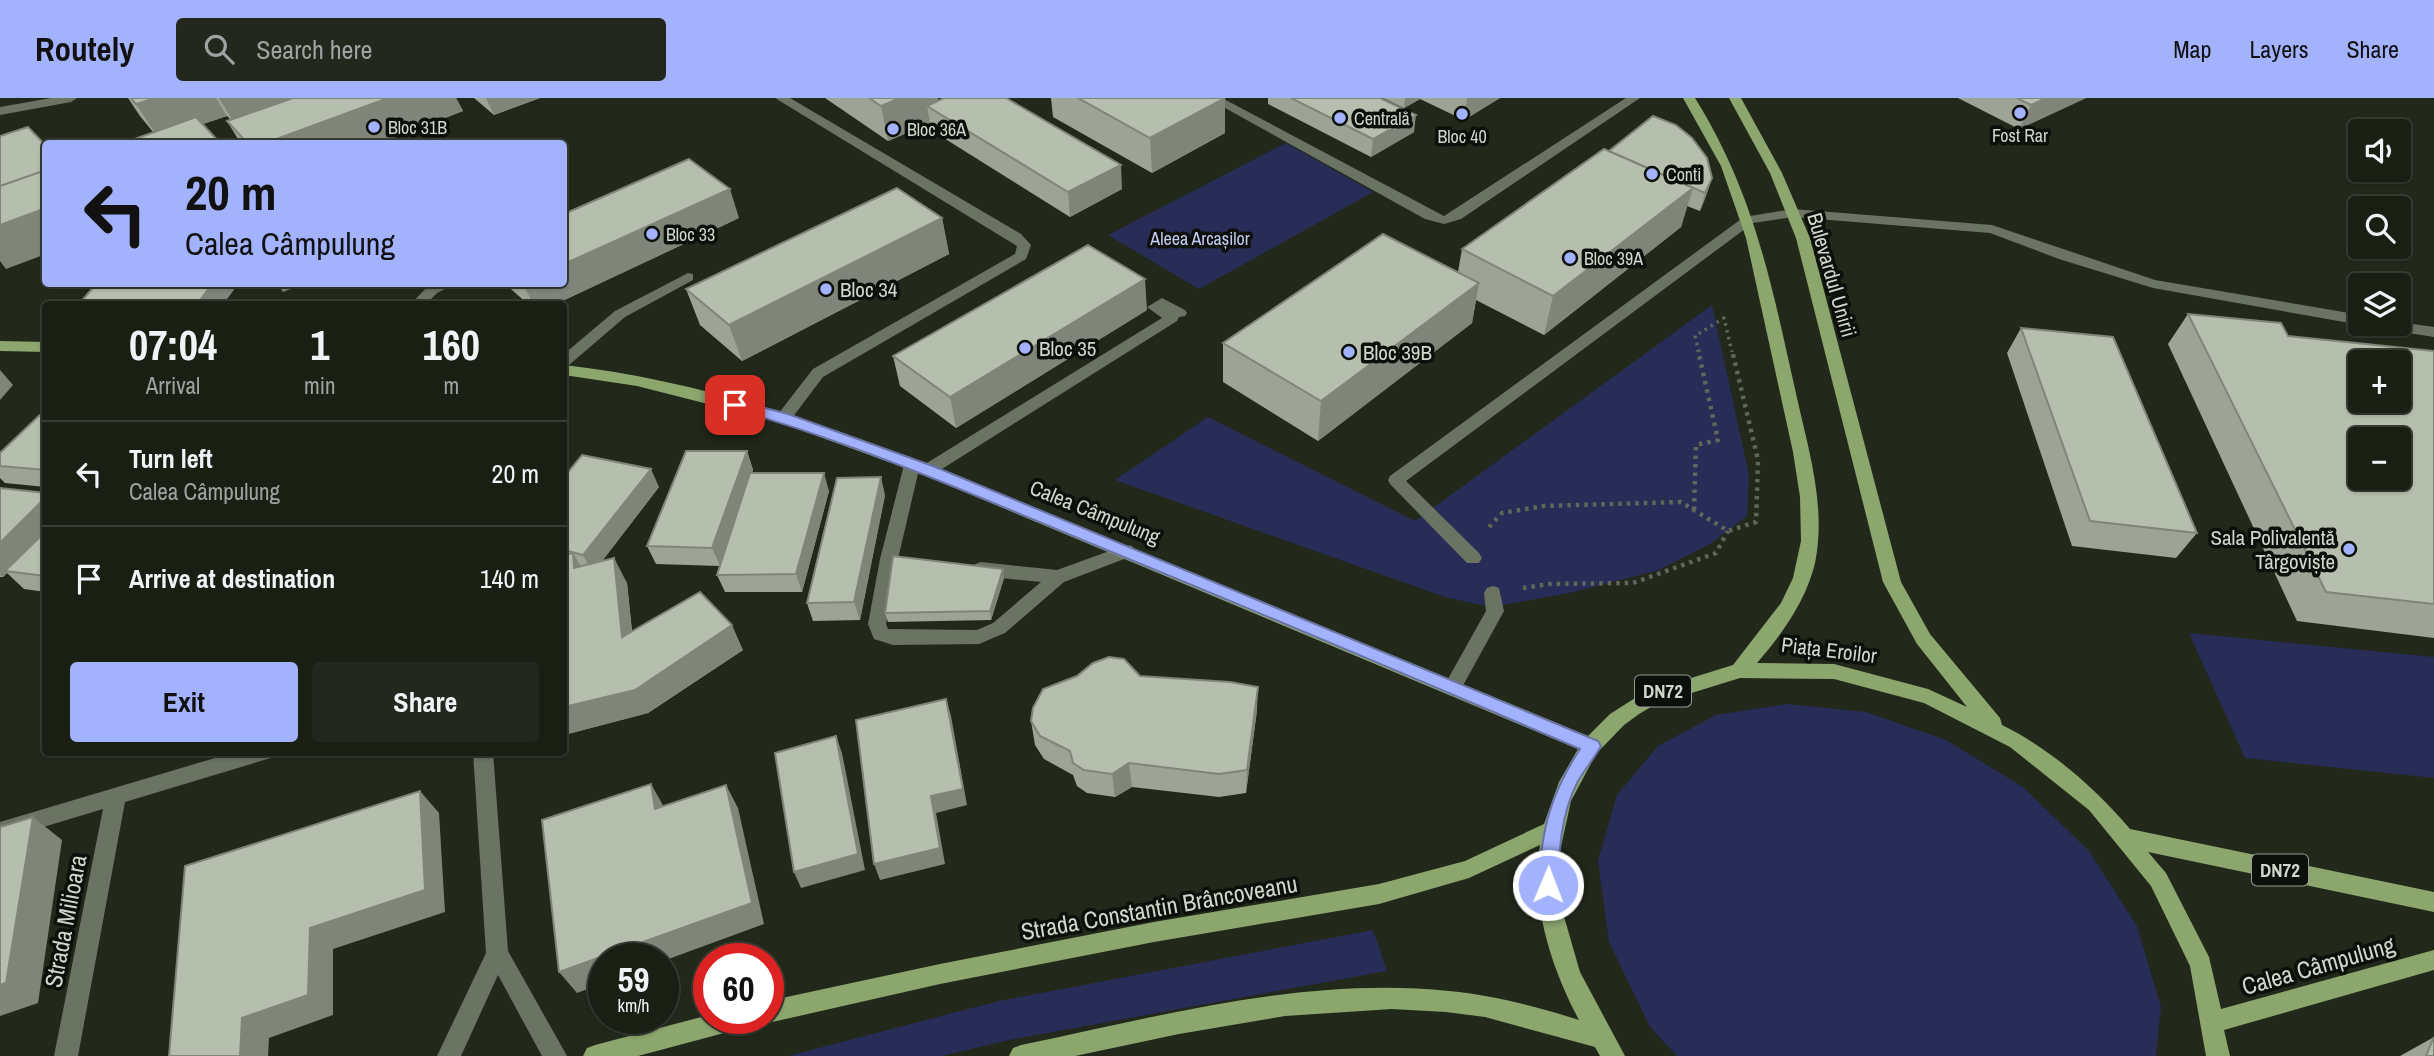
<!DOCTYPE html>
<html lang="en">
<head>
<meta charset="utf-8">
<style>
  body { margin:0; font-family:"Archivo Narrow",sans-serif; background:#23271d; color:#f1f3f6; height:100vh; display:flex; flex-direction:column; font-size:26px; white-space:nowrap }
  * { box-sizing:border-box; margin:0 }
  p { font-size:23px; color:#9fa2a0 }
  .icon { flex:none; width:38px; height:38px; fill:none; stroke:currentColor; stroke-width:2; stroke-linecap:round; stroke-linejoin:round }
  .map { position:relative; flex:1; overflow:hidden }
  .details { position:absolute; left:42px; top:203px; width:525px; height:455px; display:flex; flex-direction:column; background:#1a1f14; border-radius:7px; box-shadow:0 2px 5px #0004,0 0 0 2px #383d34 }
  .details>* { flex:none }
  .banner { position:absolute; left:42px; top:42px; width:525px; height:147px; border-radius:7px; box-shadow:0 2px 5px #0004,0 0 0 2px #383d34; background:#a3b2fd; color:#111; overflow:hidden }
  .tools { position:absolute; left:2348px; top:21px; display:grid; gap:14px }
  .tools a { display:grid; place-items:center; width:63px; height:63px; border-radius:7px; background:#1a1f14; box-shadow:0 2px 5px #0004,0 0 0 2px #383d34; font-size:35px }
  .speed { position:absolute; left:588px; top:845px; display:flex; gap:14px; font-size:35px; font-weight:700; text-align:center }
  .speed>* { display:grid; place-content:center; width:91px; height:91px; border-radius:50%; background:#1a1f14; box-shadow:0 2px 5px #0004,0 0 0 2px #383d34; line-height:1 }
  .speed small { font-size:18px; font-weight:400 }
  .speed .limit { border:10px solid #d22; background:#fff; color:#111 }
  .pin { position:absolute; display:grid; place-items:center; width:60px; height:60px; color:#fff; margin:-30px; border-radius:14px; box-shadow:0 4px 10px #0006 }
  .me { position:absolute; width:77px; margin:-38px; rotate:1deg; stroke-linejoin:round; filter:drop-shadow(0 0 5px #0008) }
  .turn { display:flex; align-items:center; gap:24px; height:147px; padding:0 28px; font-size:32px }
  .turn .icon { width:91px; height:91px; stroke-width:2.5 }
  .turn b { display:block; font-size:49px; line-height:60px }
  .eta { display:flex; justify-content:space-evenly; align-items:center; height:119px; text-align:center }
  .eta b { font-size:42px; font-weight:700; line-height:49px }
  .button { display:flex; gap:14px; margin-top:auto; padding:14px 28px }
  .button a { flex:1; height:80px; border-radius:7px; background:#a3b2fd; color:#111; font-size:28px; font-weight:700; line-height:80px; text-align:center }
  .button a+a { background:#23271d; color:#f1f3f6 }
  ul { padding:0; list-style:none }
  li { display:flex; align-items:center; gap:21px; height:105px; padding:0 28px; border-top:2px solid #383d34 }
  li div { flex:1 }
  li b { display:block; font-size:26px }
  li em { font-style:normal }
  header { display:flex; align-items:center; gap:42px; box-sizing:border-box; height:98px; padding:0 35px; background:#a3b2fd; color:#111 }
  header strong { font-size:33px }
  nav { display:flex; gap:38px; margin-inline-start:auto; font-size:24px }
  .search { width:490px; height:63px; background:#23271d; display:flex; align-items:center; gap:18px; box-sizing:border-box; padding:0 24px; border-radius:7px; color:#9fa2a0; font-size:26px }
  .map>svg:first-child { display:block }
  .green { fill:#272d56 }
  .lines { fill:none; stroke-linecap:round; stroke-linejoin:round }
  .path-far1 { stroke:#60665a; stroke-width:3.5; stroke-dasharray:2.5 4.5; stroke-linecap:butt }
  .path { stroke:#60665a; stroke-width:4.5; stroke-dasharray:3.5 5; stroke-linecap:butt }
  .minor { fill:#6b7363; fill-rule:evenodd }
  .major { fill:#8ca76e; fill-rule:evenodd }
  .wall { fill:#9da495 }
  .shaded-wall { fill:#7f8679 }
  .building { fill:#b6bfad; stroke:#7f8679; stroke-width:2; fill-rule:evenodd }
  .route { fill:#a3b2fd; stroke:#6a74a4; stroke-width:2 }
  .poi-dot { fill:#a3b2fd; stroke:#0d100a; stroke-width:2.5 }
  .labels { text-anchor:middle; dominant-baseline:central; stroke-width:7; stroke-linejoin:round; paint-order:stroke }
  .far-poi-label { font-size:18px; fill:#d2d7ce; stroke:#0d100a; text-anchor:start }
  .far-park-label { font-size:18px; fill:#c3ccf5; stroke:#0d100a }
  .shield { fill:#0d100a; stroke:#979b93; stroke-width:2 }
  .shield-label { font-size:19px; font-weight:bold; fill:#d2d7ce }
  .street-label { font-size:21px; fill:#d2d7ce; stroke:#0d100a }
  .poi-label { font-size:21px; fill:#d2d7ce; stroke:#0d100a; text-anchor:start }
  .near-street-label { font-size:24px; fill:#d2d7ce; stroke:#0d100a }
</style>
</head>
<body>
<header>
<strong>Routely</strong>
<div class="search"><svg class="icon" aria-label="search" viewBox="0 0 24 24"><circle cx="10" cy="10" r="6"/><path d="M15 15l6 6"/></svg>Search here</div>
<nav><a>Map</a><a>Layers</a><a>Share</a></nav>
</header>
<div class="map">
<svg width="2434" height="958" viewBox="0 0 2434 958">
  <rect width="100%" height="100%" fill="#22291b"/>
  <path class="green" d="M1286,45L1373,94L1199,191L1108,137Z
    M1712,207L1749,377L1747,418L1710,446L1659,472L1574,494L1492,509L1448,500L1115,382L1208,319L1415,423Z
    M2189,535L2434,559V680L2245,660Z
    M1787,606L1866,614L1946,642L2023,689L2089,753L2137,828L2161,909L2156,958H1677L1650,929L1609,844L1598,763L1617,697L1658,648L1716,617Z
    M1373,832L1387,873L1009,942L942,958H788L999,903Z"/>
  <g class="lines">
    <path class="path-far1" d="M1699,254L1695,238L1724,220L1732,254"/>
    <path class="path" d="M1694,412L1696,347L1718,342L1698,252
      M1489,429L1502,415L1544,408L1681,404L1728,433L1756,424L1758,362L1732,252
      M1523,490L1549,486L1633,485L1716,455L1728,433"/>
    <path class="minor" d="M51,0H77L71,4L0,17V9Z
      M775,0H790L1021,136L1031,147L1026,161L823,279L789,324L783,325L775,320L813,271L1015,156L1017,148Z
      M1207,0H1222L1444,118L1626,0H1640L1461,121L1444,126L1425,121Z
      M1793,111L1992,127L2155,182L2361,217V226H2364L2361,227L2153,190L2059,161L1990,135L1793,119L1753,125L1406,383L1479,455L1482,460L1479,465H1467L1390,386L1388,382L1390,378L1744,119Z
      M688,175L693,176V182L625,219L569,267L564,269V256L615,213Z
      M436,186H455L437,195L426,206H411L427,189Z
      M1162,200L1185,212L1187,215L1185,218L1179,219L1177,223L934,376H922L920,372L922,368L1162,220L1147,209Z
      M2399,224L2434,229V239L2382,231L2375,226Z
      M912,361L920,367L898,461L886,526L888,531L977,532L993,525L1041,484L981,478L975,476L972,471L975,466L981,464L1057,472L1126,447L1132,448L1135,453L1132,458L1064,484L1005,535L979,546L893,547L874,541L868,526L880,461L904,367Z
      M1493,488L1499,490L1504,513L1460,593L1453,596L1446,593L1444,588L1486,513L1484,495L1487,490Z
      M235,654H274L271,660L264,662L125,704L78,958H54L103,711L0,742V724Z
      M473,654H493L508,853L567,958H542L498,877L461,958H437L486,855Z"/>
    <path class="major" d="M1683,0H1695C1754,95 1771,184 1795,291C1807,347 1827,407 1815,465C1806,503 1782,536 1757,565L1834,566L1928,591L1967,609L1917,546L1883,484L1796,140L1770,75L1729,0H1741L1782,75L1810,140L1901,484L1930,536L2000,620L2002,627C2051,651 2095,690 2130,731L2434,794V814L2148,754L2166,775L2209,859L2221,911L2434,852V872L2224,932L2230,958H2206L2190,868L2151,788L2089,712L2010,649L1924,605L1834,581L1740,580L1656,606L1639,616L1624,627L1596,656L1571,703L1560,753L1563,815L1580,874L1625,958H1600L1595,949L1485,919L1446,914L1392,911L1285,918L1179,936L1075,958H1009L1013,950L1021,947C1161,918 1305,878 1449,893C1494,897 1537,909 1579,922C1552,871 1530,806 1540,747L1469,780L1379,806L1154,844L940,886L768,925L760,922L768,920V903L940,866L1154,824L1379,786L1465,763L1544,726L1559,684L1578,651L922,376L779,324L637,288L564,277V267C749,288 925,364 1096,435C1260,503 1424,570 1588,638L1610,616L1643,595L1733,567L1781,505L1793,480L1801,443L1800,399L1793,354L1746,140L1721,68Z
      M0,243L46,244V254L0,253Z
      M709,917V920H750L747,928L739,931L638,958H583L587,950L595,947Z"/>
  </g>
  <path class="wall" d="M128,0H456L463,13L378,46H241L227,23L231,22L227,18L203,26L153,34L140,18Z
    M474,0H540L494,17Z
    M825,0H938V3L1122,91L1070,119L931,32L930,25L888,43Z
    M1051,0H1224L1225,35L1152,75L1053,19Z
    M1268,0H1380L1414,34L1371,59L1268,6Z
    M1383,0H1500L1464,22L1420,1L1404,10Z
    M1958,0H2086L2019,31Z
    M1609,53L1712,80L1706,98L1700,113L1687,108L1681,129L1544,237L1476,202L1472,225L1318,343L1223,284V245L1458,174L1462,151Z
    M739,120L556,206H528L505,186H564Z
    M942,120L949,156L742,263L700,227L686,191Z
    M238,186L223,206H79Z
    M1147,212L956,330L900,288L893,258Z
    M2188,216L2288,238L2434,253V540L2297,523L2168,246Z
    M2021,230L2197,435L2176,460L2072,448L2007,255Z
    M46,311V389L5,385L0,380V355Z
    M747,353L753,372L752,375L829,393L802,494H725L717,477L720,468L656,466L647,448Z
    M564,379L659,389L602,463L627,485L632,533L743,552L648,615L564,637Z
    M0,390L46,395V494L24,491L7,475L3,479H0Z
    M885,397L860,522L813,523L807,505Z
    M1004,480L991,522L888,524L885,515Z
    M1257,612L1246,695L1219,699L1132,689L1115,699L1087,695L1077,688L1073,677L1044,661L1035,647L1031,623Z
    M2434,939V958H2400Z"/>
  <path class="shaded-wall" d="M155,0H216L227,18L159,41L136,6Z
    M219,0H315L236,28Z
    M388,0H456L463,13L378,46H263Z
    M486,0H540L494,17Z
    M900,0H938L941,16L927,8L930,25L888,43L881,8Z
    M1225,0V35L1152,75L1150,40Z
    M1405,0H1420V1L1404,10Z
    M1467,0H1500L1464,22Z
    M2046,0H2086L2019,31L2031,7Z
    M1416,17L1414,34L1371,59L1373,41Z
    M1121,67L1122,91L1070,119L1068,94Z
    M1712,80L1706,98L1700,113L1705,95Z
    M1693,90L1681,129L1544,237L1553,198Z
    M730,91L739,120L556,206H533L523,186H564V166Z
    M46,110V156L6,171L0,163V127Z
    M942,120L949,156L742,263L729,227Z
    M1145,181L1147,212L956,330L950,299Z
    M1479,185L1472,225L1318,343L1321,303Z
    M212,186H238L223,206H200L198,205Z
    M277,186H304L283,194Z
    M0,272L13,287L0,302Z
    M747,353L753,372L720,468L712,450Z
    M651,371L659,389L593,475L583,457Z
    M824,375L829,393L802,494L796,476Z
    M881,379L885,397L860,522L854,504Z
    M46,399V435L5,473L7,475L3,479L0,477V445Z
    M573,455L587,479L574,470Z
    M614,460L627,485L635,563L622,539Z
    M1003,471L1004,480L991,522L990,513Z
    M732,527L743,552L648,615L564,637V609Z
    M1258,589L1257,612L1246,695L1247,672Z
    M946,601L951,618L967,707L936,715L945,766L880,782L874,766L931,698Z
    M836,638L842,655L865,772L801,790L794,774Z
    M1129,665L1132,689L1115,699L1112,676Z
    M651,686L664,709L655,711Z
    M726,687L738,710L764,826L663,863V861H604V885L577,895L559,874Z
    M420,693L439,715L445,814L333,851V917L269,940L268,958H240L242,920L310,830Z
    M33,719L62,742L38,905L0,918V887Z"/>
  <path class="building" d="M131,0H155L136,6Z
    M293,0H388L263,46H248L227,23Z
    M869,0H900L881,8Z
    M944,0H1006L1121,67L1068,94L927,8Z
    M1078,0H1225L1150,40Z
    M1291,0H1380L1416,17L1373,41Z
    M2017,0H2046L2031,7Z
    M1653,18L1676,27L1692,40L1707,60L1712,80L1705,95L1609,53Z
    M196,19L221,46H121Z
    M28,29L46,48V72L0,88V38Z
    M1604,51L1693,90L1553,198L1462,151Z
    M689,61L730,91L564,166V116Z
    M46,72V110L0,127V88Z
    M897,90L942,120L729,227L686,191Z
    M1383,136L1479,185L1321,303L1223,245Z
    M1088,147L1145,181L950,299L893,258Z
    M96,186H212L198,205L79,206Z
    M2188,216L2281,225L2288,238L2434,253V506L2326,494ZM2361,264H2399V303H2361ZM2361,341H2399V380H2361Z
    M2021,230L2113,239L2197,435L2090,423Z
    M46,311V372L0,368V355Z
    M686,353H747L712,450L647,448Z
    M582,357L651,371L583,457L564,452V379Z
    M750,375H824L796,476L717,477Z
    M881,379L854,504L807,505L837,380Z
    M0,390L46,395V399L0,445Z
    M46,433V478L5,473Z
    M573,455L574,470L614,460L622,539L700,494L732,527L635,592L564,609V457Z
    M893,458L1003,471L990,513L885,515Z
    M1109,559L1124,561L1140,578L1230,584L1258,589L1247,672L1219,676L1129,665L1112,676L1084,672L1073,665L1070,653L1040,638L1031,623L1033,610L1043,591L1077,578L1093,565Z
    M946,601L963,691L931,698L940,750L874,766L856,622Z
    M836,638L858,756L794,774L775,655Z
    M651,686L655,711L726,687L752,805L559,874L542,722Z
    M420,693L425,792L310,830L308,897L242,920L240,958H169L185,768Z
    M33,719L6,885L0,887V729Z
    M2434,939V958H2426Z"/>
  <path class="route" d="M735,302L788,316L933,368L1598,643L1601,648C1594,661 1584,672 1577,685C1561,717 1559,752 1558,787L1555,793L1548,795L1542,793L1539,787C1541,732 1550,697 1580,651C1419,582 1258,514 1097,448C976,398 856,345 730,310V303Z"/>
  <g class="poi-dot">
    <circle cx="2020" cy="15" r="7"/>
    <circle cx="1462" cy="16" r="7"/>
    <circle cx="1340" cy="20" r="7"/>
    <circle cx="374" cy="29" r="7"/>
    <circle cx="893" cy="31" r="7"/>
    <circle cx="1652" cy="76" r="7"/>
    <circle cx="652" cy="136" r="7"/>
    <circle cx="1570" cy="160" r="7"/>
    <circle cx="826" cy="191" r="7"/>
    <circle cx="1025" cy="250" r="7"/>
    <circle cx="1349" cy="254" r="7"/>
    <circle cx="2349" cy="451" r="7"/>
  </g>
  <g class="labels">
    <g class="far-poi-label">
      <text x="1354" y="20">Centrală</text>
      <text x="388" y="29">Bloc 31B</text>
      <text x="907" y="31">Bloc 36A</text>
      <text x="2020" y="37" text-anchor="middle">Fost Rar</text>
      <text x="1462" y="38" text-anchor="middle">Bloc 40</text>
      <text x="1666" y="76">Conti</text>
      <text x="666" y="136">Bloc 33</text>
      <text x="1584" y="160">Bloc 39A</text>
    </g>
    <g class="far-park-label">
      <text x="1200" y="140">Aleea Arcașilor</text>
    </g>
    <g class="shield">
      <rect x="1635" y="577.5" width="56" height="31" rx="5"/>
      <rect x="2252" y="756.5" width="56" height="31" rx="5"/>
    </g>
    <g class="shield-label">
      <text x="1663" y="593">DN72</text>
      <text x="2280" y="772">DN72</text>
    </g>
    <g class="street-label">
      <text transform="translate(1832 177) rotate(74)">Bulevardul Unirii</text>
      <text transform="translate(1095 414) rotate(22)">Calea Câmpulung</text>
      <text transform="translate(1829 552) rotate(7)">Piața Eroilor</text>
    </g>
    <g class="poi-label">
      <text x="840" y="191">Bloc 34</text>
      <text x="1039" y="250">Bloc 35</text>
      <text x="1363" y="254">Bloc 39B</text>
      <text x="2335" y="439" text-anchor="end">Sala Polivalentă<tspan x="2335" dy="24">Târgoviște</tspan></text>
    </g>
    <g class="near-street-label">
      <text transform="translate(1159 809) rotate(-10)">Strada Constantin Brâncoveanu</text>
      <text transform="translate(65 823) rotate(-79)">Strada Milioara</text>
      <text transform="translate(2318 867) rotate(-16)">Calea Câmpulung</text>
    </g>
  </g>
</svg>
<div class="tools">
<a><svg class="icon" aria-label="sound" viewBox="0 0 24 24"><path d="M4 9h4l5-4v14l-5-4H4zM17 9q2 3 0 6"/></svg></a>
<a><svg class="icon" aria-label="search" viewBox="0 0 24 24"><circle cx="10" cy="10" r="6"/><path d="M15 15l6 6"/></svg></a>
<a><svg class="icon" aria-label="layers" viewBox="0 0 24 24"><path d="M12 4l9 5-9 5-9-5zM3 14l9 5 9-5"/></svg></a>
<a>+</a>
<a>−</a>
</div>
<div class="speed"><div>59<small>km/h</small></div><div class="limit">60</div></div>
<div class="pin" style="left:735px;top:307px;background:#d93025"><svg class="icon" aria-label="arrive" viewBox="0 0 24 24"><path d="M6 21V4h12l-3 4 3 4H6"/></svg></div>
<svg class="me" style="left:1548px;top:787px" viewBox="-20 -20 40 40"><circle r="17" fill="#a3b2fd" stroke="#fff" stroke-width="3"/><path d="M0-11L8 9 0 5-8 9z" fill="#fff"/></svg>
<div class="banner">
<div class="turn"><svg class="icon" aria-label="left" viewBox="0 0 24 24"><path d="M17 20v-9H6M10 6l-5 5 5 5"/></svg><div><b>20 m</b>Calea Câmpulung</div></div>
</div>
<section class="details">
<div class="eta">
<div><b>07:04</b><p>Arrival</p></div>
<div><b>1</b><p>min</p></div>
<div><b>160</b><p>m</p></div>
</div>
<ul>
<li><svg class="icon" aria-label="left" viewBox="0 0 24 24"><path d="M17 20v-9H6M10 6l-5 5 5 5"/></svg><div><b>Turn left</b><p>Calea Câmpulung</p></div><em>20 m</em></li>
<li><svg class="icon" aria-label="arrive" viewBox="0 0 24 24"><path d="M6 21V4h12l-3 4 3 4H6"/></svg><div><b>Arrive at destination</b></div><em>140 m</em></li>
</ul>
<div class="button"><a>Exit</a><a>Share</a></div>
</section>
</div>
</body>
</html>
